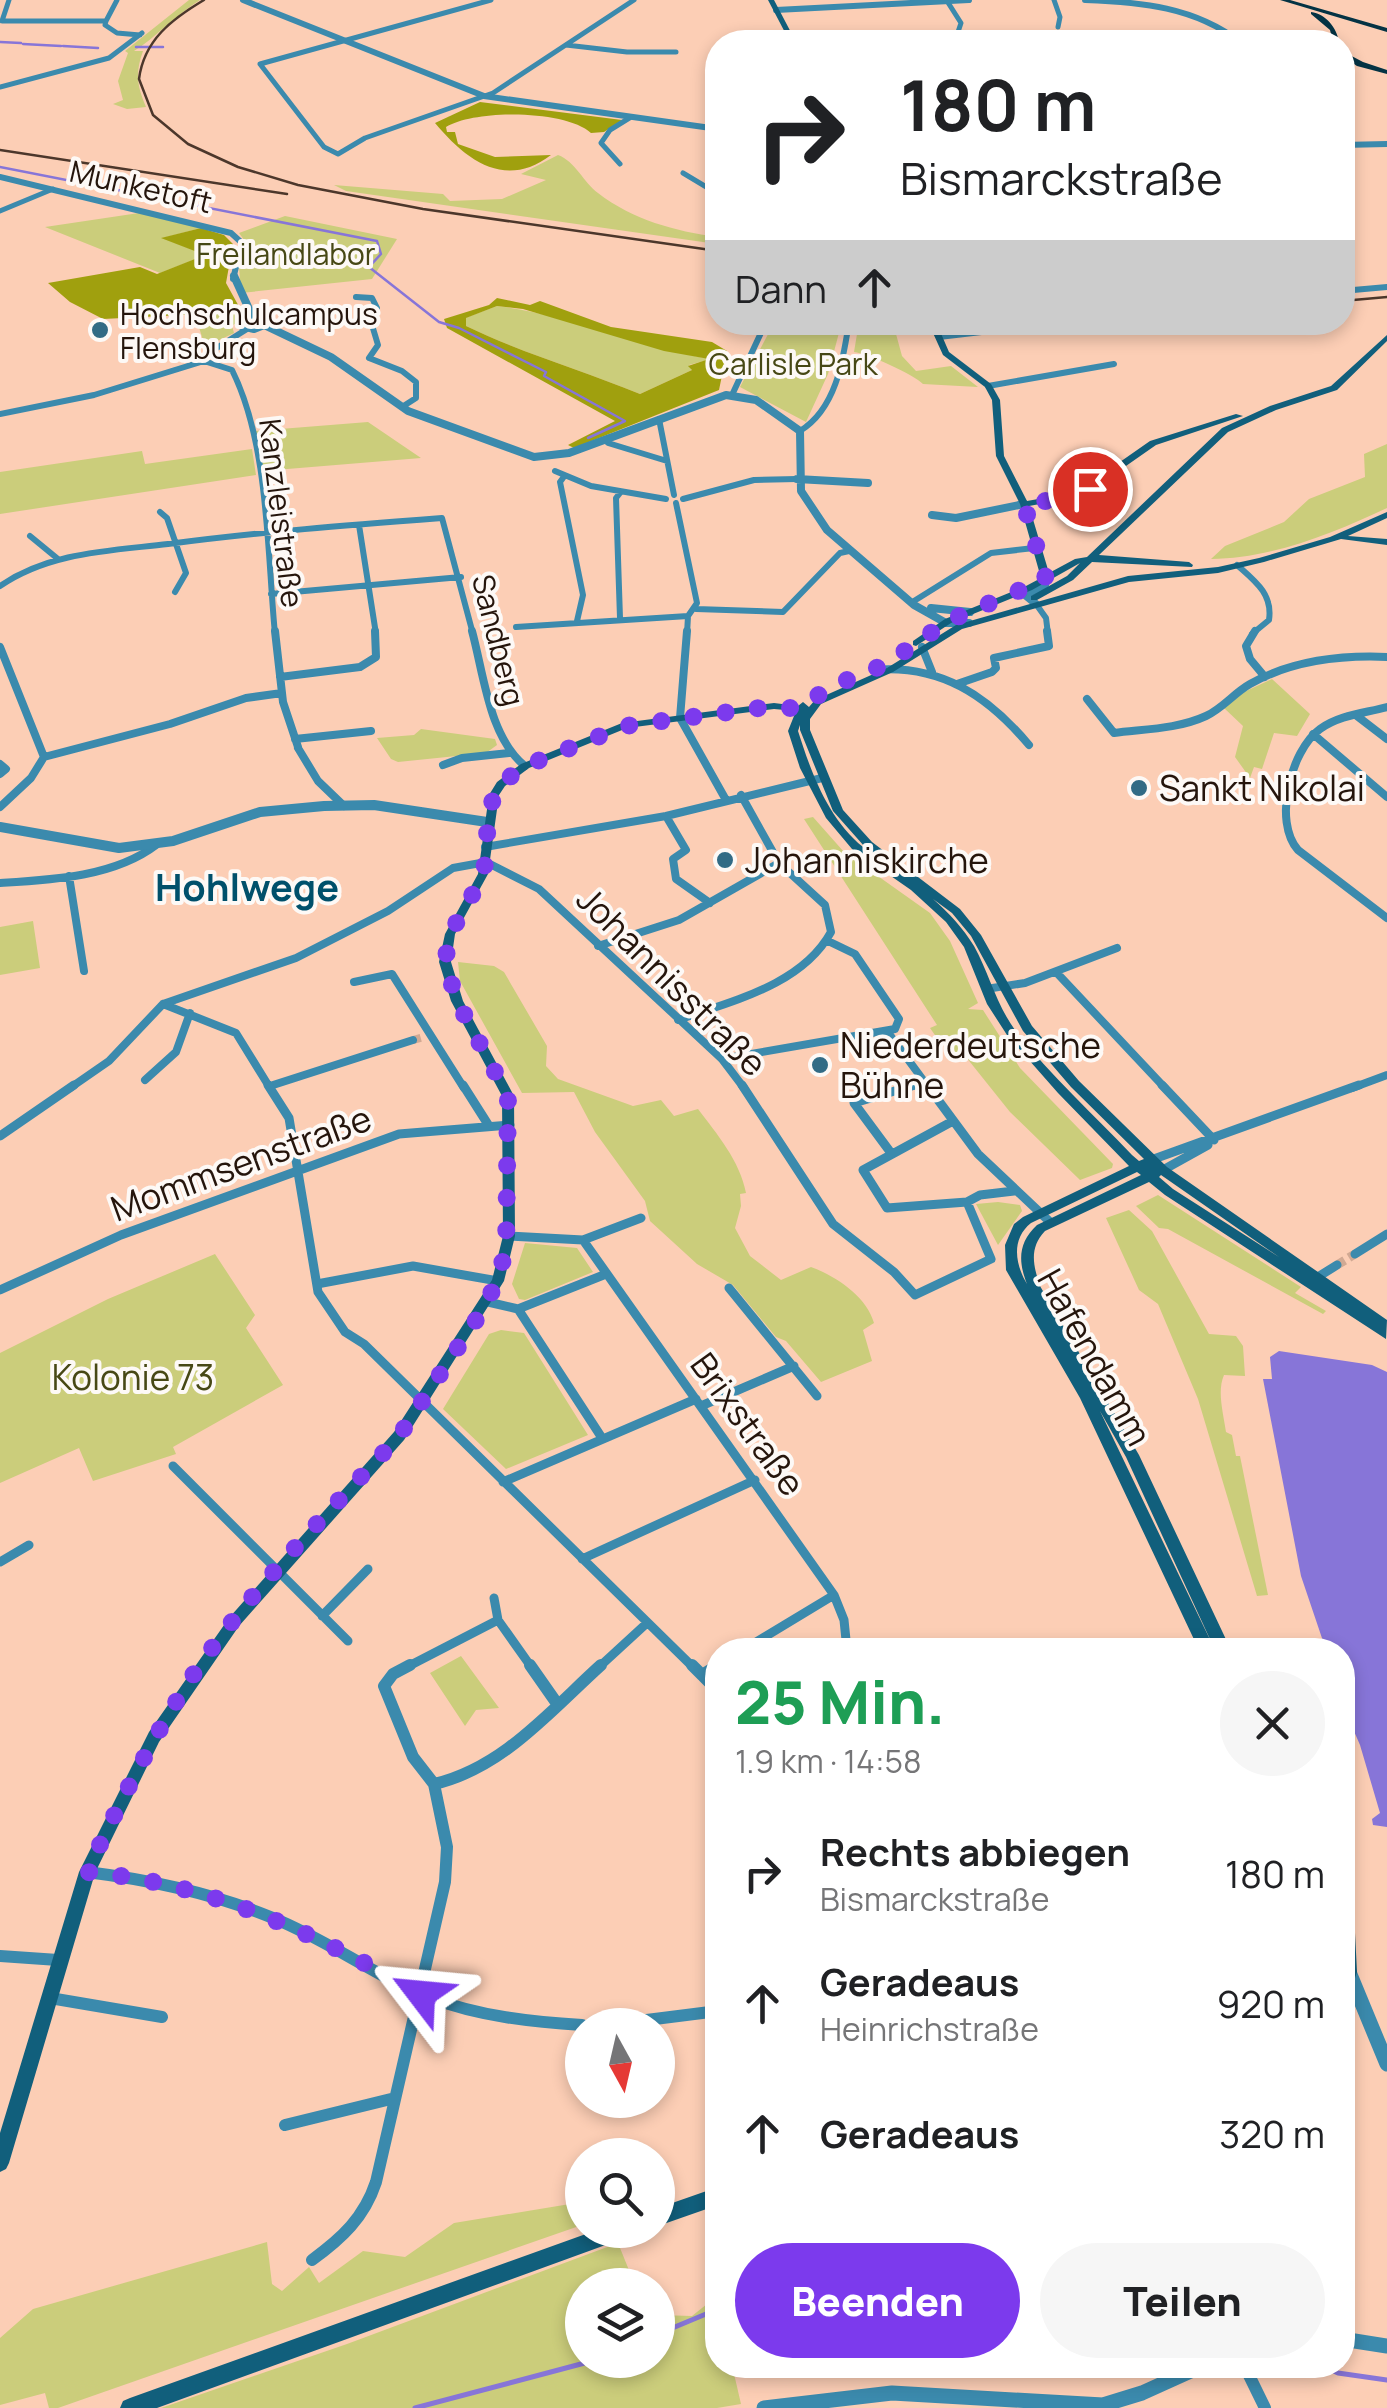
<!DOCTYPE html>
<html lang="de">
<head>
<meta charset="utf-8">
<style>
  body { margin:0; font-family:Manrope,sans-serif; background:#f6f6f6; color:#202124; height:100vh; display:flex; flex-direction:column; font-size:38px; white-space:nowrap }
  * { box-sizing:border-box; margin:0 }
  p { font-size:32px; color:#757577 }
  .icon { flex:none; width:55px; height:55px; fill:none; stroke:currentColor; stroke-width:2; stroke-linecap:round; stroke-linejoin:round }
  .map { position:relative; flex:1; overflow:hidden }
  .drawer { position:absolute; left:705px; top:1638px; width:650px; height:740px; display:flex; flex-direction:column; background:#fff; border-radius:40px; box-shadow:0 5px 15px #0003 }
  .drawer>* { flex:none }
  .guide { position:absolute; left:705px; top:30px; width:650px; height:305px; border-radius:40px; box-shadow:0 5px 15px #0003; background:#fff; color:#202124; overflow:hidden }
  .needle { width:65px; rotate:172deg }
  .controls { position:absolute; left:565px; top:2008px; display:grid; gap:20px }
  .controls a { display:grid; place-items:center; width:110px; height:110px; border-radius:50%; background:#fff; box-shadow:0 5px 15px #0003; font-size:50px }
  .pin { position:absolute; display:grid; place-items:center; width:85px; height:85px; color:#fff; margin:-42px; border:5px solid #fff; border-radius:50%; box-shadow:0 2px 10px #0007 }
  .me { position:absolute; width:110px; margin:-55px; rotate:299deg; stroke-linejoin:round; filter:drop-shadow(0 0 8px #0008) }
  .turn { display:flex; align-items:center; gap:35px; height:210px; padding:0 30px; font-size:45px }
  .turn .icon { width:130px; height:130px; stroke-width:2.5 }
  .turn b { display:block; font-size:70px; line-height:85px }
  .then { display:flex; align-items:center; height:95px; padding:0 30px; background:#0003; gap:20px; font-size:38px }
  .round { display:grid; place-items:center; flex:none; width:105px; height:105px; border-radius:52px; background:#f6f6f6 }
  .overview { display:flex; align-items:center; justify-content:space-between; height:170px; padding:0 30px }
  h1 { font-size:60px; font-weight:800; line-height:75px; color:#1e9e55 }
  .cta { display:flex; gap:20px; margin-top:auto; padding:20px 30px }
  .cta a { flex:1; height:115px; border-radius:60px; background:#7c3aed; color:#fff; font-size:40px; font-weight:800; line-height:115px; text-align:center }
  .cta a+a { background:#f6f6f6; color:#202124 }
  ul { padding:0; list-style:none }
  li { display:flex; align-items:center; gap:30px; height:130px; padding:0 30px }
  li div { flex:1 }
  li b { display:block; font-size:38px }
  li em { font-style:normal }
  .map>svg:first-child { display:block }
  .green { fill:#cbcd7b }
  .forest { fill:#a0a00e; fill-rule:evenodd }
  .water { fill:#8775d8 }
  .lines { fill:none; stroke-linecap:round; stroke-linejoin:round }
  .stream-far1 { stroke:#8775d8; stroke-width:2.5 }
  .stream { stroke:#8775d8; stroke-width:5 }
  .minor-tunnel-far1 { stroke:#d1a993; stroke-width:8; stroke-dasharray:8 4; stroke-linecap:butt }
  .minor-tunnel { stroke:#d1a993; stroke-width:9; stroke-dasharray:9 5; stroke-linecap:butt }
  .minor-far4 { stroke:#3b8aad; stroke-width:5 }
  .minor-far3 { stroke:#3b8aad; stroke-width:6 }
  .minor-far2 { stroke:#3b8aad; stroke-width:8 }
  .minor-far1 { stroke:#3b8aad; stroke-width:9 }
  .minor { stroke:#3b8aad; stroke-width:12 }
  .tertiary-far3 { stroke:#3b8aad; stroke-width:6 }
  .tertiary-far2 { stroke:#3b8aad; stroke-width:8 }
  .tertiary-far1 { stroke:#3b8aad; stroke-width:10 }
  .tertiary { stroke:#3b8aad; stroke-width:15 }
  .secondary { fill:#115f7c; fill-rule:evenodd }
  .trunk { fill:#043344; fill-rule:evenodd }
  .rail { stroke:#4c372b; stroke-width:2.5 }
  .route { stroke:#7c3aed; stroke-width:18; stroke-dasharray:0 32.4 }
  .poi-dot { fill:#326b85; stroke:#fdf9f6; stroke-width:4 }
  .labels { text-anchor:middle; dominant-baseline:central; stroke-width:8; stroke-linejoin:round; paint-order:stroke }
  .far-street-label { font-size:30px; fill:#25150c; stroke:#fdf9f6 }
  .far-park-label { font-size:30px; fill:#474815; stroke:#fdf9f6 }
  .far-poi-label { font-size:30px; fill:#25150c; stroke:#fdf9f6; text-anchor:start }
  .poi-label { font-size:35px; fill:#25150c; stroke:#fdf9f6; text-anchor:start }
  .street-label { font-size:35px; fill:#25150c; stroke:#fdf9f6 }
  .park-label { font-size:35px; fill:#474815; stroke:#fdf9f6 }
  .neighbourhood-label { font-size:38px; font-weight:bold; fill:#00506b; stroke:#fdf9f6 }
</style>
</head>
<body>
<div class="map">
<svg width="1387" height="2408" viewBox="0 0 1387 2408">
  <rect width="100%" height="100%" fill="#fcceb5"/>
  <path class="green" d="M189,0H200C176,15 155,38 134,51H143C135,73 137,86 146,107L127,109L113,104L123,100L118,81L128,53L125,51Z
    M558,155C575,161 584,183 598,193C633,220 675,231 717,237V244L346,191L334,185L443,194L450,201L502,199L546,180L521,174Z
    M139,213L201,228L163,238L206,255L160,273L45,227Z
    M285,216L397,239L372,279L241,293L239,267L247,244L239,233Z
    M497,306C570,315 638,347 711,359L689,365L692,370L640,394C582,370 522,353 466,326L465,318Z
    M242,312L244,317L232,326L234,333L205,347L195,314Z
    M774,323L840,329L828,374L806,422L740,387Z
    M881,323H893L902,356L916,371L951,366L978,387L923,384C913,374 868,354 854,352L857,334H877Z
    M368,422L421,458L263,471L255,431Z
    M1387,444V508C1334,533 1270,559 1211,559L1225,546L1284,522L1309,499L1365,477L1364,454Z
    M252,449L256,475L0,514V472L142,451L145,464Z
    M1272,679L1310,714L1297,736L1274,733L1262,769L1254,767L1250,778L1235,757L1243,726L1224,708L1244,692Z
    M421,729L495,739L497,745L486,753L398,762L391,759L377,738L414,735Z
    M813,817L844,852L930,913L950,941L978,1003L968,1009L983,1010L1020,1068L1113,1164L1112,1168L1080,1180L1010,1112L962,1052L950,1055L945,1048L954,1044L947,1035L937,1038L930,1028L937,1025L804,819Z
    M33,921L40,968L0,975V927Z
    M458,962L494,966L504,972L547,1046L546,1066L558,1079L633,1106L661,1100L674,1116L698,1109C717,1134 740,1161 746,1193L740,1194L741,1206L735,1228L750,1256L781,1280L811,1267C836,1276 867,1297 874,1323L863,1330L872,1361L821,1382L786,1341L776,1337L733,1285L697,1264L650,1221L645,1201L595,1132L574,1092L522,1093L460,981Z
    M1158,1195L1301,1287L1295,1293L1326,1311L1323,1314L1168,1229L1159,1228L1136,1206Z
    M998,1202L1020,1205L1022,1211L998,1245L976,1204Z
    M1129,1210L1152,1231L1209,1334L1236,1336L1243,1346L1245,1376L1224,1375C1217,1391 1223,1412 1226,1432L1232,1435L1236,1456H1240L1268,1595L1257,1596L1198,1399L1158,1304L1139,1290L1106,1218Z
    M525,1243L577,1248L593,1272L525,1300L519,1299L512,1284Z
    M215,1254L255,1315L246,1328L283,1385L173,1447L176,1454L93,1481L79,1448L0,1483V1353L108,1299Z
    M501,1330L524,1333L588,1435L506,1469L443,1409L489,1334Z
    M461,1656L499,1708L476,1710L465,1726L430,1673Z
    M582,2202V2225L58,2408H49L45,2393L0,2405V2338L33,2309L267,2242L272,2284L282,2291L309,2267L319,2283L363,2251L405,2257L454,2223Z
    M618,2243L635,2285H582V2360H658V2315L692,2316L717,2296L718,2365H732L741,2404L717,2408H161L347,2344Z"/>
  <path class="forest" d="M480,102L622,120L604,132L591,133C566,110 476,109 446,127L447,132H455L458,144L495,157L551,155C505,190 466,160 435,123Z
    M201,228L224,235L233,244L226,283L242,312L103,319L70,302L48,283L140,267L157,274L205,255L161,238Z
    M497,298L530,305L540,301L611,327L712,342L727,351L719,390L574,448L568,445L615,421L447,328L444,319L489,305ZM497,306L523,309L664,351L709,359L688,366L692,370L640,394C582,370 522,353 466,326V318Z"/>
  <path class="water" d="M1279,1351L1372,1365L1387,1372V1827L1373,1825L1372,1819L1380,1813L1360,1745L1343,1706L1342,1650H1326L1301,1576L1263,1379H1272L1270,1357Z"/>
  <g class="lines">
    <path class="stream-far1" d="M0,42L21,43
      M23,44L61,46
      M63,46L98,48
      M136,47H163
      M0,167L377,241L381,254L369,267L439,322L459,328L546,372L544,376L625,421L588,438"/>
    <path class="stream" d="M658,2334L718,2309
      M1320,2365L1338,2373L1387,2380
      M415,2408L596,2360"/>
    <path class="minor-tunnel-far1" d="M413,1040L424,1037"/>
    <path class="minor-tunnel" d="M1337,1265L1355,1254"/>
    <path class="minor-far4" d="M9,0L2,21H106
      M491,0L260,64L324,147L338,154L365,138L493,93L634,0
      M1054,0L1060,17L1058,27
      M947,1L961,23L958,32L963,41
      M106,21L105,25L117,33L140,35
      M106,21L117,0
      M566,45L627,52H676
      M0,87L109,58L142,33
      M620,164L601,143L610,130L631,117
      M683,173L718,194
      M0,211L53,189"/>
    <path class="minor-far3" d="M1342,291L1387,287
      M356,297L372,298L377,308L369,315L378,345L369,358L402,371L416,382V398L402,407
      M818,322L848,325
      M939,337L1066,322
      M204,361L232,370C269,444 267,552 275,634
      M204,361L207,354L247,329
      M988,386L1114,364
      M732,395L766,322
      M0,414L94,395L204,361
      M659,419L674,495
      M800,431C836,409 843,361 849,322
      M608,443L667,461
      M555,471L591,486L666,499
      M563,478L560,482L583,595L577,621
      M620,493L616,498L620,618
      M683,499L754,480L797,479
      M676,503L697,603L688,616L687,634
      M160,512L167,518L186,573L175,592
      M359,525L376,634
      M30,536L58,559
      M1237,565C1255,581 1273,594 1269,620L1252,634
      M0,586C50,552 109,551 168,544C259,532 350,525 442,518L473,634
      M271,594L461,577
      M914,601L991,553L1034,548
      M1036,604L1046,618L1048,634
      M696,609L783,612L840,553L849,551
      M516,627L688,616"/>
    <path class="minor-far2" d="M275,631L283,702L298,747
      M472,631C484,675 489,737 525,766
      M687,631L680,718L726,800
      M1255,631L1246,646L1250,659L1265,677
      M0,647L44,757
      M922,647L932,672
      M873,670C940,664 987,695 1029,745
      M280,677L360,667L376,657L375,631
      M957,684L992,672L996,668L994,658L1049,646L1047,631
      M1087,699L1114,733C1144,729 1178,729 1206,716C1223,708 1234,693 1250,684C1291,661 1341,655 1387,657
      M1387,707C1365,713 1339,715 1320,729C1290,751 1273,822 1298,850L1387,918
      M1357,716L1387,739
      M1313,734L1387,797
      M295,739L371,731
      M298,748L318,781L344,806
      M44,757L170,724L246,698L282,693
      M0,764L6,769L0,774
      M443,765L462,758L509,753
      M0,807L31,778L44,757
      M666,816L686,850L673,859L676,879L710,903
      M485,847L666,816L822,778
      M69,876L84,971
      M0,883C51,880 114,877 156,845
      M598,946L679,920L779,863
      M1056,972L1165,1088
      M354,982L392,974L464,1088
      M986,989L1025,983L1117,948
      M163,1004L236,1033L270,1088
      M678,1020C732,1001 802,985 831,932L825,905L779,863L741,795
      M887,1031L929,1088
      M722,1059L895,1029L899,1019L855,954L828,941
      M145,1080L176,1052L190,1013
      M270,1086L413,1040
      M70,1088L109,1061L163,1004L296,958L388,911L453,868L486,862L539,889L722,1059L744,1088
      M906,1088L925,1082
      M1352,1088L1387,1075"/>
    <path class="minor-far1" d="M268,1085L289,1118L318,1292L345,1332L364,1344L694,1668
      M463,1085L489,1126
      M742,1085L833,1224L894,1272L915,1295L991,1259L967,1202L980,1195L1014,1191
      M927,1085L978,1154L1050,1222
      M1162,1085L1214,1140
      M953,1121L863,1170L887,1208L967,1202
      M0,1136L74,1085
      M891,1153L854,1103L915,1085
      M1151,1160L1359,1085
      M1163,1170L1208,1145
      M509,1236L583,1240L641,1218
      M583,1240L834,1595L844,1620L847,1650
      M1355,1254L1387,1234
      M1313,1280L1337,1265
      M317,1284L413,1266L498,1281
      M729,1288L817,1396
      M0,1290L121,1235L399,1134L510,1125
      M488,1302L518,1309L602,1438
      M518,1309L606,1274
      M701,1406L794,1366
      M173,1466L348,1641
      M503,1482L696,1399
      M582,1559L755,1480
      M0,1562L29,1545
      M494,1598L498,1620
      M322,1616L368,1569
      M743,1650L834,1595
      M405,1668L498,1620L532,1668
      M598,1668L647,1623
      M714,1668L718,1665"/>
    <path class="minor" d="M410,1665L393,1674L384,1686L413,1757L434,1784
      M530,1665L558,1705
      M692,1665L718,1691
      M702,1675L718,1665
      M87,1872C151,1880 213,1893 273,1918C328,1940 376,1977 431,1998C478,2016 532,2022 582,2025
      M0,1956L58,1960
      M50,1998L162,2017
      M607,2025L718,2011
      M285,2125L395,2098
      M312,2260C342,2238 364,2218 376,2182L445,1882L447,1847L434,1784C503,1768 550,1711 601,1665
      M1244,2365L1265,2408"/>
    <path class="tertiary-far3" d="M243,0L484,96L718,129
      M1085,0C1141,2 1195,7 1240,42
      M776,10L969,0
      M1342,145L1387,144
      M0,177L231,233L242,243L233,279"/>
    <path class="tertiary-far2" d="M234,276L254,320
      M254,320L264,325L254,329L242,326Z
      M264,325L331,357L408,411L534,457L569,453L726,395L756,400L800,431L801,491L827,530L914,605L946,623H969
      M797,479L868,483
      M932,515L956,518L1024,504
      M1036,604L1025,595L1045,585L1046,579
      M931,608L970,612"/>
    <path class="tertiary-far1" d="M0,827L119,848L173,841L260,812L324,806L374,805L487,822"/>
    <path class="tertiary" d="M1349,1972L1387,2064
      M1342,2339L1387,2346
      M764,2408L892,2393L1103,2405L1142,2393L1204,2365"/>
    <path class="secondary" d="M768,0H774L796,42H790Z
      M928,322H936L949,352L991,384L1000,400L1004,456L1027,501L1077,492L1150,441L1236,414L1243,416L1156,445L1083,496L1029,506L1049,573L1075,559L1087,557L1222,428L1270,406L1331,386L1387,335V341L1337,390L1276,410L1228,432L1099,555L1189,562L1193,565L1192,567L1092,562L1073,580L1037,600H1031V596L1067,576L1080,563L1032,590L951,623L916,646L913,645V641L945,619L1026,586L1041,578L1020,504L996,456L992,400L985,387L943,355Z
      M1387,512V518L1348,536L1387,539V545L1341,539L1264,562L1218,573L1129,582L962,629L893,672L821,704L810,719V730L843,810L872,842L960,909L981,935L1032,1026L1079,1081L1167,1167L1387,1320L1386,1339L1165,1195L1149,1182L1045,1231C1029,1248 1033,1265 1040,1286L1139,1455L1231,1650H1215L1126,1457L1100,1411L1215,1650H1199L1080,1398L1006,1270L1005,1245L1014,1224L1023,1217L1129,1166L1058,1093L1007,1035L987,1004L964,947L946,922L911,890L852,849L826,818L800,768L788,731L796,711L774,709L627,728L529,768L505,786L499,795L488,874L455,934L451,962L463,1001L514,1096L515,1236L504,1281L404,1440L239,1626L159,1742L95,1873L9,2163L6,2169L0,2172V2133L79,1872L149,1732L229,1618L394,1432L492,1280L503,1236L502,1096L451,1001L439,962L445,934L478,874L489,795L497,782L521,764L622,723L774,703L798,706L803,702L809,707L815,700L887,668L956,625L1128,576L1218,567L1259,558L1330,537ZM800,725V730L833,811L864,846L889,865C880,859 871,853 863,847C828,819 811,772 798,731ZM933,899L952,913L971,936L1023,1031L1071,1087L1144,1159L1139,1161L1132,1155C1093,1114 1050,1075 1015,1030C996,1004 989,973 974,946C963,928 949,913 933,899ZM1137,1172L1141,1175L1037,1225C1018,1243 1018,1261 1027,1284C1015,1264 1011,1239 1031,1223ZM1161,1175L1279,1257L1173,1189L1159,1177Z
      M1342,1914L1348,1917L1355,1933L1357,1972L1355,1978L1349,1980L1342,1976Z
      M718,2187V2205L658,2226V2208Z
      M597,2230H631L628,2236L622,2239L157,2408H120L123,2401L130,2398Z"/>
    <path class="trunk" d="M1280,0H1290L1387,28V32Z
      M1311,12C1326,14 1337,28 1339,42H1333L1330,30L1311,14Z
      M1342,51L1363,62L1387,70V74L1357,66L1342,56Z"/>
    <path class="rail" d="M204,0C172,19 144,40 139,79L153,115L188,144L238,167L298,185L423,209L718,251
      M0,150L287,194
      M1342,301L1387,297"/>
  </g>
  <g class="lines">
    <path class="route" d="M421,1994C315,1934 211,1883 87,1872C119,1804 152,1738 193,1675C251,1589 329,1512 399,1436L488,1302L506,1252L508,1096L457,1001L445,962L450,934L484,874L489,809L500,784L525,766L625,726L759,708H800L830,687L886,664L948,621L1046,579L1024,504L1067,498L1090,489"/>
  </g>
  <g class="poi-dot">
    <circle cx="100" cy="330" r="10"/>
    <circle cx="1139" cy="788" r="10"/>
    <circle cx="725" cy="860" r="10"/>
    <circle cx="820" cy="1065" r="10"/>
  </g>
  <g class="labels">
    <g class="far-street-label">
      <text transform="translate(141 186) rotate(13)">Munketoft</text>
      <text transform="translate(282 513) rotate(83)">Kanzleistraße</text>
      <text transform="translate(499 640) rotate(76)">Sandberg</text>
    </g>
    <g class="far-park-label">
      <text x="286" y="253">Freilandlabor</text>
      <text x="793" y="363">Carlisle Park</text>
    </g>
    <g class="far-poi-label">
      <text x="120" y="313">Hochschulcampus<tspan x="120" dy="34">Flensburg</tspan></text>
    </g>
    <g class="poi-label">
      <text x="1159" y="788">Sankt Nikolai</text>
      <text x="745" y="860">Johanniskirche</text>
      <text x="840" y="1045">Niederdeutsche<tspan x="840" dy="40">Bühne</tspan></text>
    </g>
    <g class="street-label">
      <text transform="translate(672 981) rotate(45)">Johannisstraße</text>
      <text transform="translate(241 1163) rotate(-20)">Mommsenstraße</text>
      <text transform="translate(1095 1357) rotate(61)">Hafendamm</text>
      <text transform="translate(748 1424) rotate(54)">Brixstraße</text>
    </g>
    <g class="park-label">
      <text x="133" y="1377">Kolonie 73</text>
    </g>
    <g class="neighbourhood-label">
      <text x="247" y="886">Hohlwege</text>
    </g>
  </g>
</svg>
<div class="controls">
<a><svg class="needle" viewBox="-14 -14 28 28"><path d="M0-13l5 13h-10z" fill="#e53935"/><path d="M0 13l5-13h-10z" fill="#757577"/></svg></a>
<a><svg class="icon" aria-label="search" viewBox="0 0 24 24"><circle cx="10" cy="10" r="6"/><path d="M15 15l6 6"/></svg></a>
<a><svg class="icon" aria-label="layers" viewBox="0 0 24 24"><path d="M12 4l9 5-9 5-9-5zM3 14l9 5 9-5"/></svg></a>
</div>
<div class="pin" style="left:1090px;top:489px;background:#d93025"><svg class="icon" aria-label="arrive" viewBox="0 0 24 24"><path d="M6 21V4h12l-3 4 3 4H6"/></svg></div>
<svg class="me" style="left:421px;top:1994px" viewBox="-20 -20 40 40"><path d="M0-17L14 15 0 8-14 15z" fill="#7c3aed" stroke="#fff" stroke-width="4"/></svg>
<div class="guide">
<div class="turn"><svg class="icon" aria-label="right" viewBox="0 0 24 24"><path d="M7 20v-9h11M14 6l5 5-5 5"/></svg><div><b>180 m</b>Bismarckstraße</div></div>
<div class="then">Dann<svg class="icon" aria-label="ahead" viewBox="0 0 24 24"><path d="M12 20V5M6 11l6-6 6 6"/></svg></div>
</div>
<section class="drawer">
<div class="overview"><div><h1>25 Min.</h1><p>1.9 km · 14:58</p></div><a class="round"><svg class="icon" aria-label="close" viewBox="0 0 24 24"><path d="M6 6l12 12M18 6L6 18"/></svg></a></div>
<ul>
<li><svg class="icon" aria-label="right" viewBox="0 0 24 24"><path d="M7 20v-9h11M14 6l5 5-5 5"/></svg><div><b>Rechts abbiegen</b><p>Bismarckstraße</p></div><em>180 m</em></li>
<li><svg class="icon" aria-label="ahead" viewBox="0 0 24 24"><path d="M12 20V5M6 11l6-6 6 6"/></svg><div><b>Geradeaus</b><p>Heinrichstraße</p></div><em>920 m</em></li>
<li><svg class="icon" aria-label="ahead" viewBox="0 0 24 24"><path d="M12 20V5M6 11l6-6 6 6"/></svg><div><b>Geradeaus</b></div><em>320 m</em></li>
</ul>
<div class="cta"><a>Beenden</a><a>Teilen</a></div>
</section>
</div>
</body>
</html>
